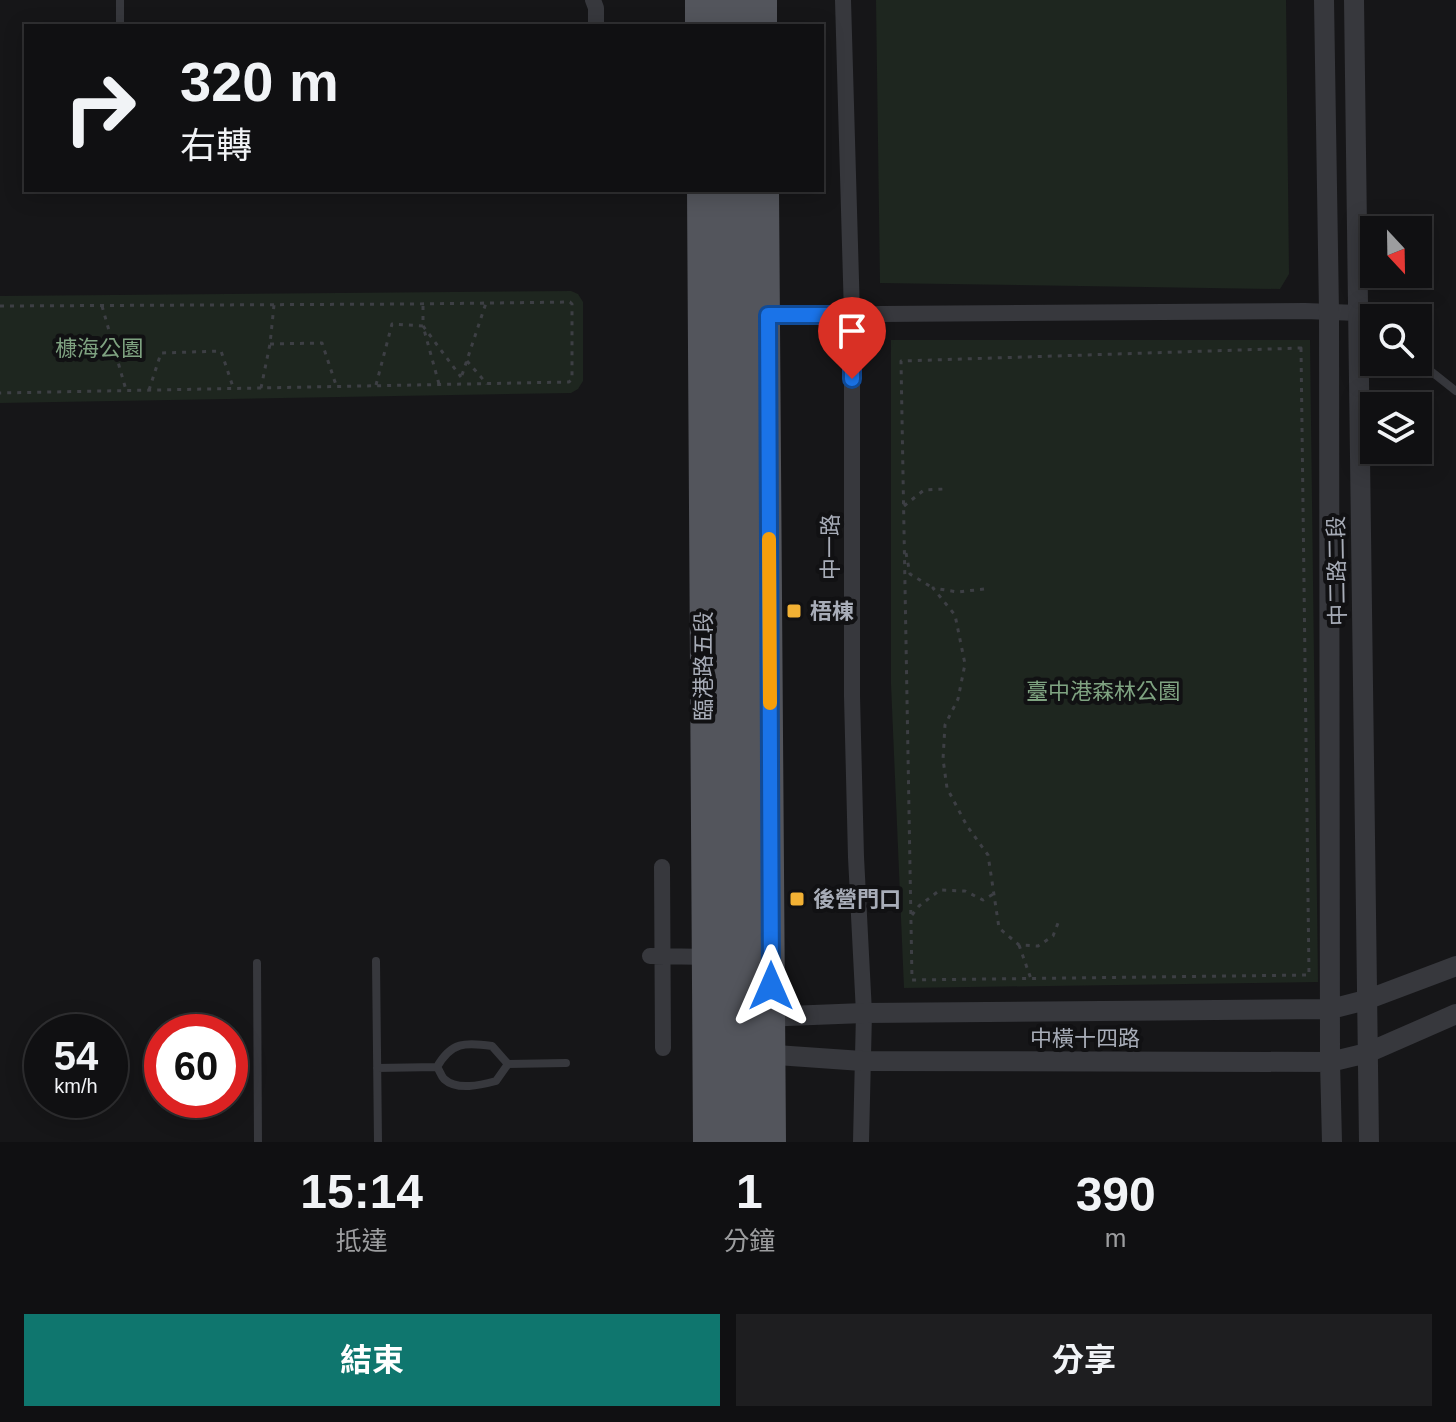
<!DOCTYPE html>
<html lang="zh-TW">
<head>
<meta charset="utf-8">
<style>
  body { margin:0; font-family:Arial,"Noto Sans TC",sans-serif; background:#1e1e20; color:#f1f3f6; height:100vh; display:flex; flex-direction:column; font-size:30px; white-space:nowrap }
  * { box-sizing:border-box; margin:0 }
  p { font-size:26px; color:#9c9d9f }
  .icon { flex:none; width:44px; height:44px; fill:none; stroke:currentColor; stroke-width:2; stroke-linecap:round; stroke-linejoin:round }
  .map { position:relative; height:1142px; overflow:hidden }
  .drawer { display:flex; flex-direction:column; background:#101012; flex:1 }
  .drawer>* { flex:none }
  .guide { position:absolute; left:24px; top:24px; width:800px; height:168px; border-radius:0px; box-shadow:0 4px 20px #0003,0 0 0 2px #303032; background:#101012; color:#f1f3f6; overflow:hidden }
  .needle { width:52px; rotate:158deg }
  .controls { position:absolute; left:1360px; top:216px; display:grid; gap:16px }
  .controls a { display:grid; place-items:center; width:72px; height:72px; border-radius:0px; background:#101012; box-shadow:0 4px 20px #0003,0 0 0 2px #303032; font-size:40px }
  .speed { position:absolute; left:24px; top:1014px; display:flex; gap:16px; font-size:40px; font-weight:700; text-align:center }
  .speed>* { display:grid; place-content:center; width:104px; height:104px; border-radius:50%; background:#101012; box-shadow:0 4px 20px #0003,0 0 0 2px #303032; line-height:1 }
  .speed small { font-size:20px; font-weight:400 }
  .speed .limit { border:12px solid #d22; background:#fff; color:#111 }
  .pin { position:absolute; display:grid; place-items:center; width:68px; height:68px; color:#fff; margin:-82px -34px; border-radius:50% 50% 50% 0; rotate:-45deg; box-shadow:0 0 8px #0007 }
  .pin .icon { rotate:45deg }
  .me { position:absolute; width:88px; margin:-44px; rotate:0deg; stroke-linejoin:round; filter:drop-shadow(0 0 6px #0008) }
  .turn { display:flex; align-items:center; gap:28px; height:168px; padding:0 24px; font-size:36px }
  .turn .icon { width:104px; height:104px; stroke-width:2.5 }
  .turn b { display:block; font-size:56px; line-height:68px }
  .eta { display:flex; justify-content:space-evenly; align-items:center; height:136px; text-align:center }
  .eta b { font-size:48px; font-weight:700; line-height:56px }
  .primary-button { display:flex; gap:16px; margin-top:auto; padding:16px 24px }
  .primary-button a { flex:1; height:92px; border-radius:0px; background:#0f766e; color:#fff; font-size:32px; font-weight:700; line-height:92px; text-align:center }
  .primary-button a+a { background:#1e1e20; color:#f1f3f6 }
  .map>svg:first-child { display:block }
  .green { fill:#1e261f }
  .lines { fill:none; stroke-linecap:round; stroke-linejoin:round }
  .path { stroke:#3d3f44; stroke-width:3; stroke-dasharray:4 6; stroke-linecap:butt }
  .service { stroke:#37383d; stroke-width:8 }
  .minor { stroke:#37383d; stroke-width:16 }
  .tertiary { stroke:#37383d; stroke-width:20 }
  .primary { stroke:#53555c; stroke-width:26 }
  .route-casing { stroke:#114b97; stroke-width:20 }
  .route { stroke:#1a73e8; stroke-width:14 }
  .slow { stroke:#f59e0b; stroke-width:14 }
  .poi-dot { fill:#f2b134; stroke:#111113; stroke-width:3 }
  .labels { text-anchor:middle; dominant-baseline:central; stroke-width:8; stroke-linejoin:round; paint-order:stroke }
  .park-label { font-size:22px; fill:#7fa381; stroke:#111113 }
  .street-label { font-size:22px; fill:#a8adb8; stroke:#111113 }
  .poi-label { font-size:22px; font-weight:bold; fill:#a8adb8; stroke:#111113; text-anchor:start }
</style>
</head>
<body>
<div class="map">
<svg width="1456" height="1142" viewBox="0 0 1456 1142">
  <rect width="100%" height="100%" fill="#161618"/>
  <path class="green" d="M876,0H1286L1289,274L1280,289L880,283Z
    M571,291L578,294L583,302V381L578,389L571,393L0,403V296Z
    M891,340H1310L1318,982L904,988L891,684Z"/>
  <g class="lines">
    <path class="path" d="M0,306L410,304L570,302L572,304V379L569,382L0,393
      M102,306L126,390
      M423,306V326L461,377
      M270,344L322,343L336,385
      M1301,348L1309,975L912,980L901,361Z
      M467,361L487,384
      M462,375L486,303
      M376,385L392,324L423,326L439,384
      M261,388L270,344L274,305
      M149,390L161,353L221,351L233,387
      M904,506L924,490L945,489
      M906,553L910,574L933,588
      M984,589L958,592L933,588L955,615L965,664L958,699L945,725L943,759L947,788L967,826L988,855L999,928L1019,945L1038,946L1053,936L1058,923
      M912,915L919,906L940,890L965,891L983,900L995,893
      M1019,945L1031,979"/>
    <path class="service" d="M120,0V26
      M1418,361L1456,391
      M376,961L378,1142
      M257,963L258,1142
      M437,1067C451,1042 465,1042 492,1046L508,1064L566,1063
      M437,1067C440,1071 441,1076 444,1079C457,1091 481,1085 496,1081L508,1064
      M377,1068L437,1067"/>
    <path class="minor" d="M593,0L596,8V26
      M843,0L852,315V696L856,857L864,1013L861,1142
      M760,315L813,317L881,314L1305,311L1358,313
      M662,867L663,1048
      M650,956L712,957"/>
    <path class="tertiary" d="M1324,0L1329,312L1330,1062L1332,1142
      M1354,0L1369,1142
      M759,1017L864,1013L1331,1009L1366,1000L1456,966
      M761,1054L862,1061L1330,1062L1367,1053L1456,1014"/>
    <path class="primary" d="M698,0V26
      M720,0V26
      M742,0V26
      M764,0V26
      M700,190L706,1142
      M722,190L728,1142
      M744,190L751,1142
      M766,190L773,1142"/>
  </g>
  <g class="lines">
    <g class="route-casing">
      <path id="route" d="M771,986L768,315H852V379"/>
    </g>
    <use href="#route" class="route"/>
    <path class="slow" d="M769,539L770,703"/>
  </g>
  <g class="poi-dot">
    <rect x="786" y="603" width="16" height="16" rx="4"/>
    <rect x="789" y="891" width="16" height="16" rx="4"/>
  </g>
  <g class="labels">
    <g class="park-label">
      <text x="99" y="348">槺海公園</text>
      <text x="1103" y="691">臺中港森林公園</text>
    </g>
    <g class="street-label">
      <text transform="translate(830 547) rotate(-90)">中一路</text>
      <text transform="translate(1337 571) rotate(-91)">中二路二段</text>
      <text transform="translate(703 666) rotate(-90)">臨港路五段</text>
      <text x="1085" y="1038">中橫十四路</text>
    </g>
    <g class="poi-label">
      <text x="810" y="611">梧棟</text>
      <text x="813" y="899">後營門口</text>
    </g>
  </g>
</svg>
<div class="controls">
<a><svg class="needle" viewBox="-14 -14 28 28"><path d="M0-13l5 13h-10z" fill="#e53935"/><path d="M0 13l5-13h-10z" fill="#9c9d9f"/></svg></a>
<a><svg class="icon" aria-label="search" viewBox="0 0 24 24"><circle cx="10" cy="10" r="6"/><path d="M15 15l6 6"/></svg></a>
<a><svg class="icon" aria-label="layers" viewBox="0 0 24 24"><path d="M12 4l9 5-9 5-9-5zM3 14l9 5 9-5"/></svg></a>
</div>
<div class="speed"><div>54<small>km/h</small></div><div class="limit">60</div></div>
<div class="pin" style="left:852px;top:379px;background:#d93025"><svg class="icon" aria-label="arrive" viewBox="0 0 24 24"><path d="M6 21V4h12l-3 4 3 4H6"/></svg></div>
<svg class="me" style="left:771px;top:986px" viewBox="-20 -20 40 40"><path d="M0-17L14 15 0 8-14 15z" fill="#1a73e8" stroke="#fff" stroke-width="4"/></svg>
<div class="guide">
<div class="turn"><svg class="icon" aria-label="right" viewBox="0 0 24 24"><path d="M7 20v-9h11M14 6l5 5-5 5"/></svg><div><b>320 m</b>右轉</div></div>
</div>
</div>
<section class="drawer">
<div class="eta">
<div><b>15:14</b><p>抵達</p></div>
<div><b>1</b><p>分鐘</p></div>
<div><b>390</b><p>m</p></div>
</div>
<div class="primary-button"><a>結束</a><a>分享</a></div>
</section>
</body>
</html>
